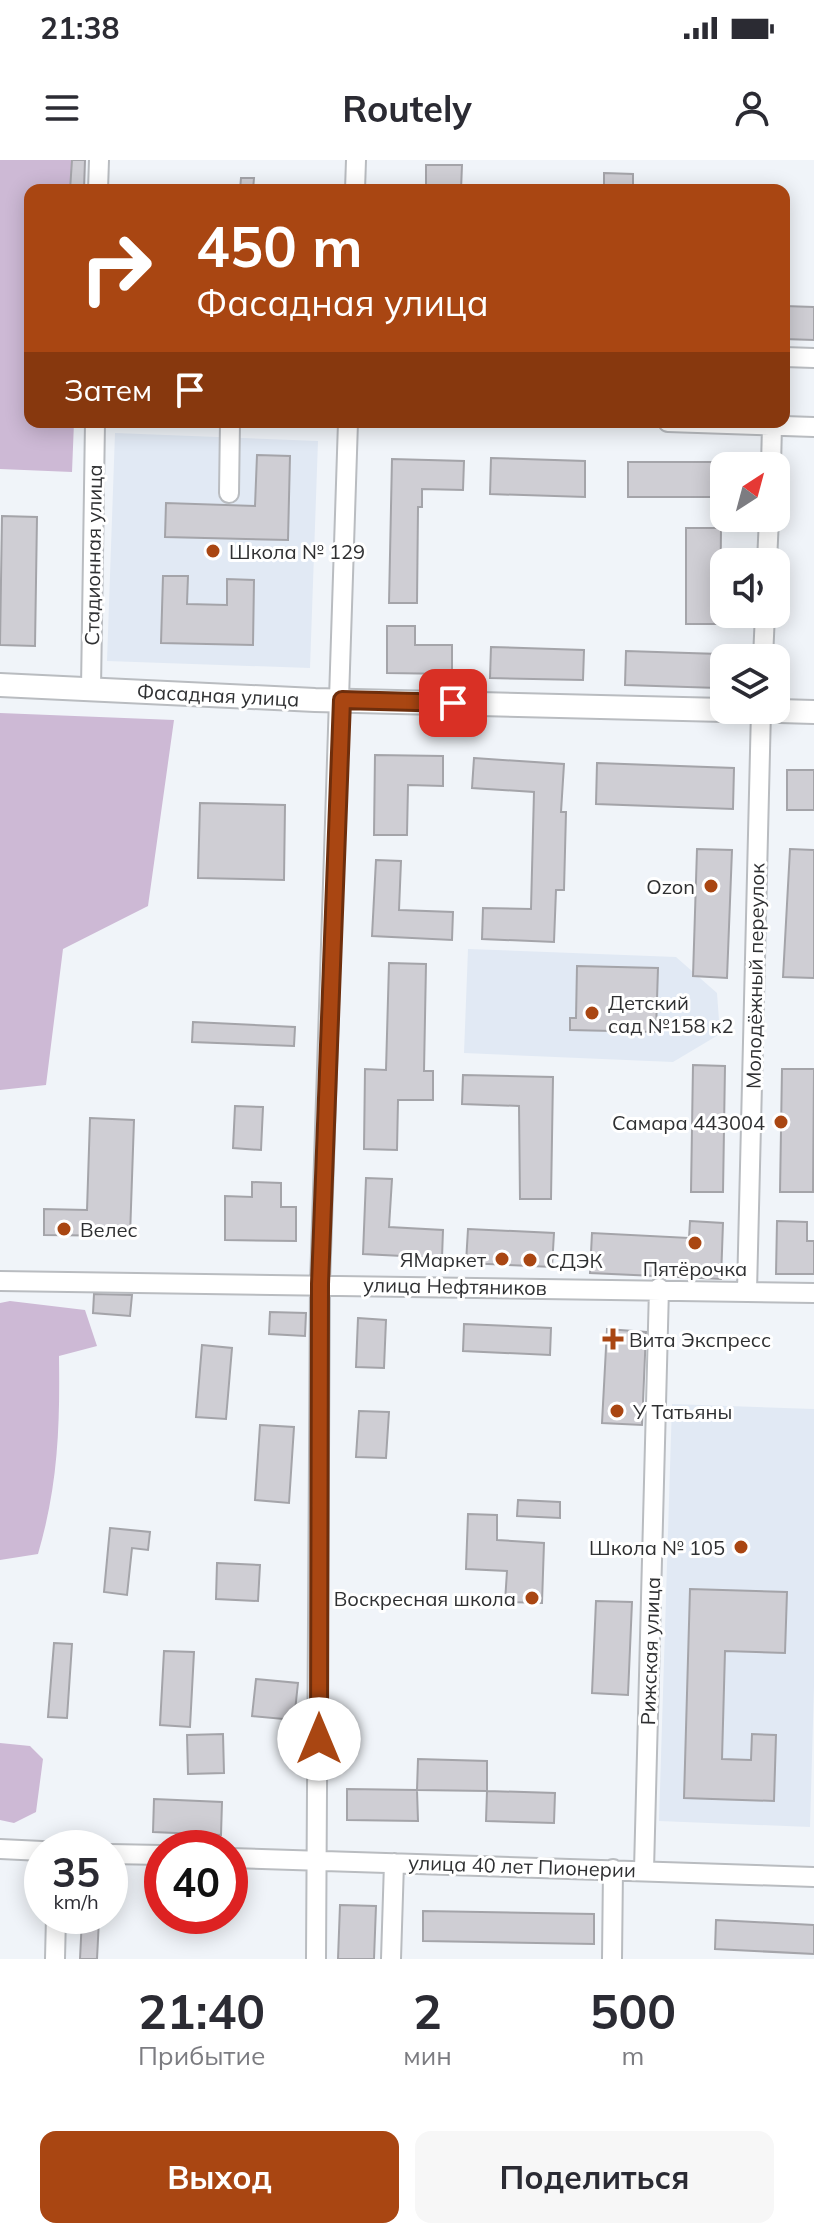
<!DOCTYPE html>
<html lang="ru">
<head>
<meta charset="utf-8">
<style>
  body { margin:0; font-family:Mulish,sans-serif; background:#f7f7f7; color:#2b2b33; height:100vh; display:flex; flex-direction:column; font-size:30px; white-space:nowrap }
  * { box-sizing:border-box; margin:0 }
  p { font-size:26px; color:#7c7c81 }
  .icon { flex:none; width:44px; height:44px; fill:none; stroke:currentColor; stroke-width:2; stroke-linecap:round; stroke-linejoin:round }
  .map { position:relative; height:1799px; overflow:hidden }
  .details { display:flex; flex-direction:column; background:#fff; flex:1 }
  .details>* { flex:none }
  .banner { position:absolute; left:24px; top:24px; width:766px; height:244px; border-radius:16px; box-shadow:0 4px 20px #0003; background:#a94612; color:#fff; overflow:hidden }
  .needle { width:52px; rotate:36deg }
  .buttons { position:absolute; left:710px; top:292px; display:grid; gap:16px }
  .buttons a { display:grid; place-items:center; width:80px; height:80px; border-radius:16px; background:#fff; box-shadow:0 4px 20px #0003; font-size:40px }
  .speed { position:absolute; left:24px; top:1670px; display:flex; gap:16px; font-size:40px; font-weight:700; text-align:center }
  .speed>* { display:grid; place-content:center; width:104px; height:104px; border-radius:50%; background:#fff; box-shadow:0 4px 20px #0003; line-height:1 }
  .speed small { font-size:20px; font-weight:400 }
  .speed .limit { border:12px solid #d22; background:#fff; color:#111 }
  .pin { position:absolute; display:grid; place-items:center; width:68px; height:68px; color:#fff; margin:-34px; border-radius:16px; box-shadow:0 4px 12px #0006 }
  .me { position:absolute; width:88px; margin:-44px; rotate:0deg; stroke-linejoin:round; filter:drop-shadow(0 0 6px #0008) }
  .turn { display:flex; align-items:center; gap:28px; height:168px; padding:0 40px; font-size:36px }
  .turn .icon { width:104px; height:104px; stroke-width:2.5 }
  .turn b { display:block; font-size:56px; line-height:68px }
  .then { display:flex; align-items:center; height:76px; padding:0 40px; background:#0003; gap:16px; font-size:30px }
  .eta { display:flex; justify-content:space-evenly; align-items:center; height:136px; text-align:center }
  .eta b { font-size:48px; font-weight:700; line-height:56px }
  .action { display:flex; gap:16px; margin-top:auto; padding:16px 40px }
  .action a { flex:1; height:92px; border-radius:16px; background:#a94612; color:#fff; font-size:32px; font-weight:700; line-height:92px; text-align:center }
  .action a+a { background:#f7f7f7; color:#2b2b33 }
  .status { display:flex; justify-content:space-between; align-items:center; height:56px; padding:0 40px; background:#fff; direction:ltr }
  .status svg { height:22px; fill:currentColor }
  header { display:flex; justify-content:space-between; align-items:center; height:104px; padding:0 40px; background:#fff; font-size:36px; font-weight:700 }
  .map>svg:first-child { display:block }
  .built { fill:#e1e9f4 }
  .green { fill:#cdb9d5 }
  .building { fill:#cfced4; stroke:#a4a4a9; stroke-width:2 }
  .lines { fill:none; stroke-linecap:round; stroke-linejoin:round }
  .minor-casing { stroke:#b9bcc0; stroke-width:22 }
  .major-casing { stroke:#b9bcc0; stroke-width:26 }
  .minor { stroke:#fff; stroke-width:18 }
  .major { stroke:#fff; stroke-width:22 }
  .route-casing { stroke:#6e2e0c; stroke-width:20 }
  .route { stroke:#a94612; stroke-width:14 }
  .poi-dot { fill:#a94612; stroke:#fff; stroke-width:3 }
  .labels { text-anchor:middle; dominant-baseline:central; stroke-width:6; stroke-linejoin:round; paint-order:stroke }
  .poi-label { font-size:20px; fill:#2f3032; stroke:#fff; text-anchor:start }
  .street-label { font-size:20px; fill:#2f3032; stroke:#fff }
</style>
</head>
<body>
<div class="status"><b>21:38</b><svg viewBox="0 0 49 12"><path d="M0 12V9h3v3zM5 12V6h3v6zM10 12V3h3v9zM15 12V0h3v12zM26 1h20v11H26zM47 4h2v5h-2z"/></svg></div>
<header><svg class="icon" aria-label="menu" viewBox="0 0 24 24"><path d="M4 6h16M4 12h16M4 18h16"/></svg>Routely<svg class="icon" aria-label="person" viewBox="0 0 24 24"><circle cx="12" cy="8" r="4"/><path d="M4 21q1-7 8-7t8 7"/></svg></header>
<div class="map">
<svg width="814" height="1799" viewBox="0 0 814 1799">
  <rect width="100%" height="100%" fill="#f0f4f9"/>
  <path class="built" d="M115,273L318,281L310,508L107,501Z
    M468,789L676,797L717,833L720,874L673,902L464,893Z
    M672,1244L814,1249V1526L810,1667L659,1661Z"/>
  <path class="green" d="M0,0H84L83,30H30V262H74L72,312L0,309Z
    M0,553L174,560L148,746L63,789L46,925L0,930Z
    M10,1141L85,1150L97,1186L59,1196C60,1268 58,1325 38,1394L0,1400V1143Z
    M0,1583L30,1586L43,1599L36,1652L14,1663L0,1660Z"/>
  <path class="building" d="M72,0H85L84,30H70Z
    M426,5H462L461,30H426Z
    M604,13L633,14V30H604Z
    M241,18H254L253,30H240Z
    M784,146L814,147V180L784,179Z
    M257,295L290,296L288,380L165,377L166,343L255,346Z
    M491,298L585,301V337L490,334Z
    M392,299L464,301L463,330L422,329V347H418L417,443H389Z
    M628,302H719V337H628Z
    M2,356L37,357L35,486L0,485Z
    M686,368H721L720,464H686Z
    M163,416H188L187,444L227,445V419L254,420L253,485L161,483Z
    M387,466H415V485H452V514L387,513Z
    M491,487L584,490L583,520L490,518Z
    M626,491L719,494L718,528L625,525Z
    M375,595L443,596V626L408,625L407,675H374Z
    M474,598L564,604L561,652H566L564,730H556L554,782L482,779L483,748L531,749L534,632L472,628Z
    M597,603L734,608L733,649L596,644Z
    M787,610H814V650H787Z
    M200,643L285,645L284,720L198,718Z
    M697,689L732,690L727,818L693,816Z
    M790,689L814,690V818L783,817Z
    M376,700L401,701L399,750L453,752L452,780L372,776Z
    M389,803L426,804L424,911H433V940H398L397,990L364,989L365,909L386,910Z
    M577,806L658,808L656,872L570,870V858H576Z
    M193,862L295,867L294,886L192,882Z
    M693,905L725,906L723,1032H691Z
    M782,909H814L813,1032H780Z
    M463,915L553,917L551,1039H520L519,946L462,944Z
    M235,946L263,947L261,990L233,988Z
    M90,958L134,960L130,1076L44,1075V1049L87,1050Z
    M366,1018L392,1019L389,1067L443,1070L442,1098L363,1094Z
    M252,1022L281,1023V1047H296V1081L225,1080V1036L252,1037Z
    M690,1061L723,1063L721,1119L590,1113L592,1073L689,1078Z
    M777,1061L807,1062V1081H814V1114H776Z
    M468,1069L554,1073L552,1107L466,1103Z
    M94,1134L132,1135L130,1156L93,1153Z
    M270,1152L306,1153L305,1176L269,1174Z
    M358,1158L386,1160L384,1208L356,1207Z
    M464,1164L551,1168L550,1195L463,1191Z
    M607,1169L646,1172L642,1265L602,1263Z
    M202,1185L232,1188L226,1259L196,1257Z
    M359,1251L389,1252L386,1298L356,1297Z
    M260,1265L294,1267L289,1343L255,1340Z
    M518,1340L560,1342V1358L517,1356Z
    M468,1354L497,1355V1380L544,1383L542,1443L505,1442L507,1411L466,1409Z
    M110,1368L150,1372L148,1390L132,1388L127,1435L104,1432Z
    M217,1403L260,1405L258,1441L216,1439Z
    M690,1429L787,1432L785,1493L725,1491L722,1599L751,1600L752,1574L776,1575L774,1641L684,1638Z
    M596,1441L632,1442L628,1535L592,1533Z
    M54,1483L72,1484L67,1558L48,1557Z
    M164,1491L194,1492L190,1567L160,1565Z
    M256,1519L298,1523L294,1560L252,1556Z
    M223,1574L224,1613L188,1614L187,1575Z
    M418,1599L487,1601V1631L417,1630Z
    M347,1629L417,1630L418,1661L347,1660Z
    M487,1631L555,1633L554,1663L486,1661Z
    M154,1639L222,1642L221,1675L153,1672Z
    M340,1745L376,1746L374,1799H338Z
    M423,1751L594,1754V1784L423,1781Z
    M82,1758L99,1759L97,1799H80Z
    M716,1760L814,1765V1794L715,1789Z"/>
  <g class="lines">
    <g class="minor-casing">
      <path id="minor" d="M98,30L99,0
        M355,30L356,0
        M784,197L814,198
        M668,262L814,267
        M771,306L772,265
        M229,333L230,262
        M767,402L769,358
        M763,498L765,454
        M91,528L95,262
        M0,1121L814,1133
        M747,1131L761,550
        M0,1689L42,1691
        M110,1694L162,1695
        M230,1698L814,1717
        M644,1710L659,1128
        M55,1799L56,1756
        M316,1799L320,1124L348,262
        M391,1799L394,1703
        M612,1799L613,1709"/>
    </g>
    <g class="major-casing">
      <path id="major" d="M0,525L315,540L724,550
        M745,550L814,552"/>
    </g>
    <use href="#minor" class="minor"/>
    <use href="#major" class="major"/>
  </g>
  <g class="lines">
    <g class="route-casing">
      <path id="route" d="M319,1579L320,1124L342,540L453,543"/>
    </g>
    <use href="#route" class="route"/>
  </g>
  <g class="poi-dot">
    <circle cx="213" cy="391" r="8"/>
    <circle cx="711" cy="726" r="8"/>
    <circle cx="592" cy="853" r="8"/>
    <circle cx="781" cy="962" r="8"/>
    <circle cx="64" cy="1069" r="8"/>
    <circle cx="695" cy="1083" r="8"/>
    <circle cx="502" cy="1099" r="8"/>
    <circle cx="530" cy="1100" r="8"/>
    <path d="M609 1167h8v8h8v8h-8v8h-8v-8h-8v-8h8z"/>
    <circle cx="617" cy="1251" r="8"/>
    <circle cx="741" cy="1387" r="8"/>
    <circle cx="532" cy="1438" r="8"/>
  </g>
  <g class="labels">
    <g class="poi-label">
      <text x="229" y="391">Школа № 129</text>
      <text x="695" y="726" text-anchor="end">Ozon</text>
      <text x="608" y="842">Детский<tspan x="608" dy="23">сад №158 к2</tspan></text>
      <text x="765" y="962" text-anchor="end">Самара 443004</text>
      <text x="80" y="1069">Велес</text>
      <text x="486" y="1099" text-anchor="end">ЯМаркет</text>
      <text x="546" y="1100">СДЭК</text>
      <text x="695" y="1108" text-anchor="middle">Пятёрочка</text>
      <text x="629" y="1179">Вита Экспресс</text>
      <text x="633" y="1251">У Татьяны</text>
      <text x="725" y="1387" text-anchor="end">Школа № 105</text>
      <text x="516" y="1438" text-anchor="end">Воскресная школа</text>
    </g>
    <g class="street-label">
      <text transform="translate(93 395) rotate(-89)">Стадионная улица</text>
      <text transform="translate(218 535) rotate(3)">Фасадная улица</text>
      <text transform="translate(755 816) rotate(-89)">Молодёжный переулок</text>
      <text transform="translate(455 1126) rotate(1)">улица Нефтяников</text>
      <text transform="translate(650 1491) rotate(-88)">Рижская улица</text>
      <text transform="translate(522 1706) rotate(2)">улица 40 лет Пионерии</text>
    </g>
  </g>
</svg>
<div class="buttons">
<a><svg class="needle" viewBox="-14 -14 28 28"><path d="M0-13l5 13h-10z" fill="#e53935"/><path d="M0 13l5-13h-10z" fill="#7c7c81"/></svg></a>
<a><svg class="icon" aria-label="sound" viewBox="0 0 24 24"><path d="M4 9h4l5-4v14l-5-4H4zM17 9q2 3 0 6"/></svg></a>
<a><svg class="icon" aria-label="layers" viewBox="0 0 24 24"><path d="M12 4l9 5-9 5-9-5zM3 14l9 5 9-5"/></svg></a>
</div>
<div class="speed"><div>35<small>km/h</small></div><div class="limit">40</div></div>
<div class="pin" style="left:453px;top:543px;background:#d93025"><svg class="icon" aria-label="arrive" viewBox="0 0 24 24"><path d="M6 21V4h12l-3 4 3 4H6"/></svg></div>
<svg class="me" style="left:319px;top:1579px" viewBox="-20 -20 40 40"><circle r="19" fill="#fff"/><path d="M0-13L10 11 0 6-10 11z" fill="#a94612"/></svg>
<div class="banner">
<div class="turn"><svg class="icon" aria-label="right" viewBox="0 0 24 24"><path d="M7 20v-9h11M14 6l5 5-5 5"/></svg><div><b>450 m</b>Фасадная улица</div></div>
<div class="then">Затем<svg class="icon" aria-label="arrive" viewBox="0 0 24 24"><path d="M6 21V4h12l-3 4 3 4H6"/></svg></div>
</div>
</div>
<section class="details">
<div class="eta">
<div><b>21:40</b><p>Прибытие</p></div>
<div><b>2</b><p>мин</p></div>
<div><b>500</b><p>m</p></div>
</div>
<div class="action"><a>Выход</a><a>Поделиться</a></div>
</section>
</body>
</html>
